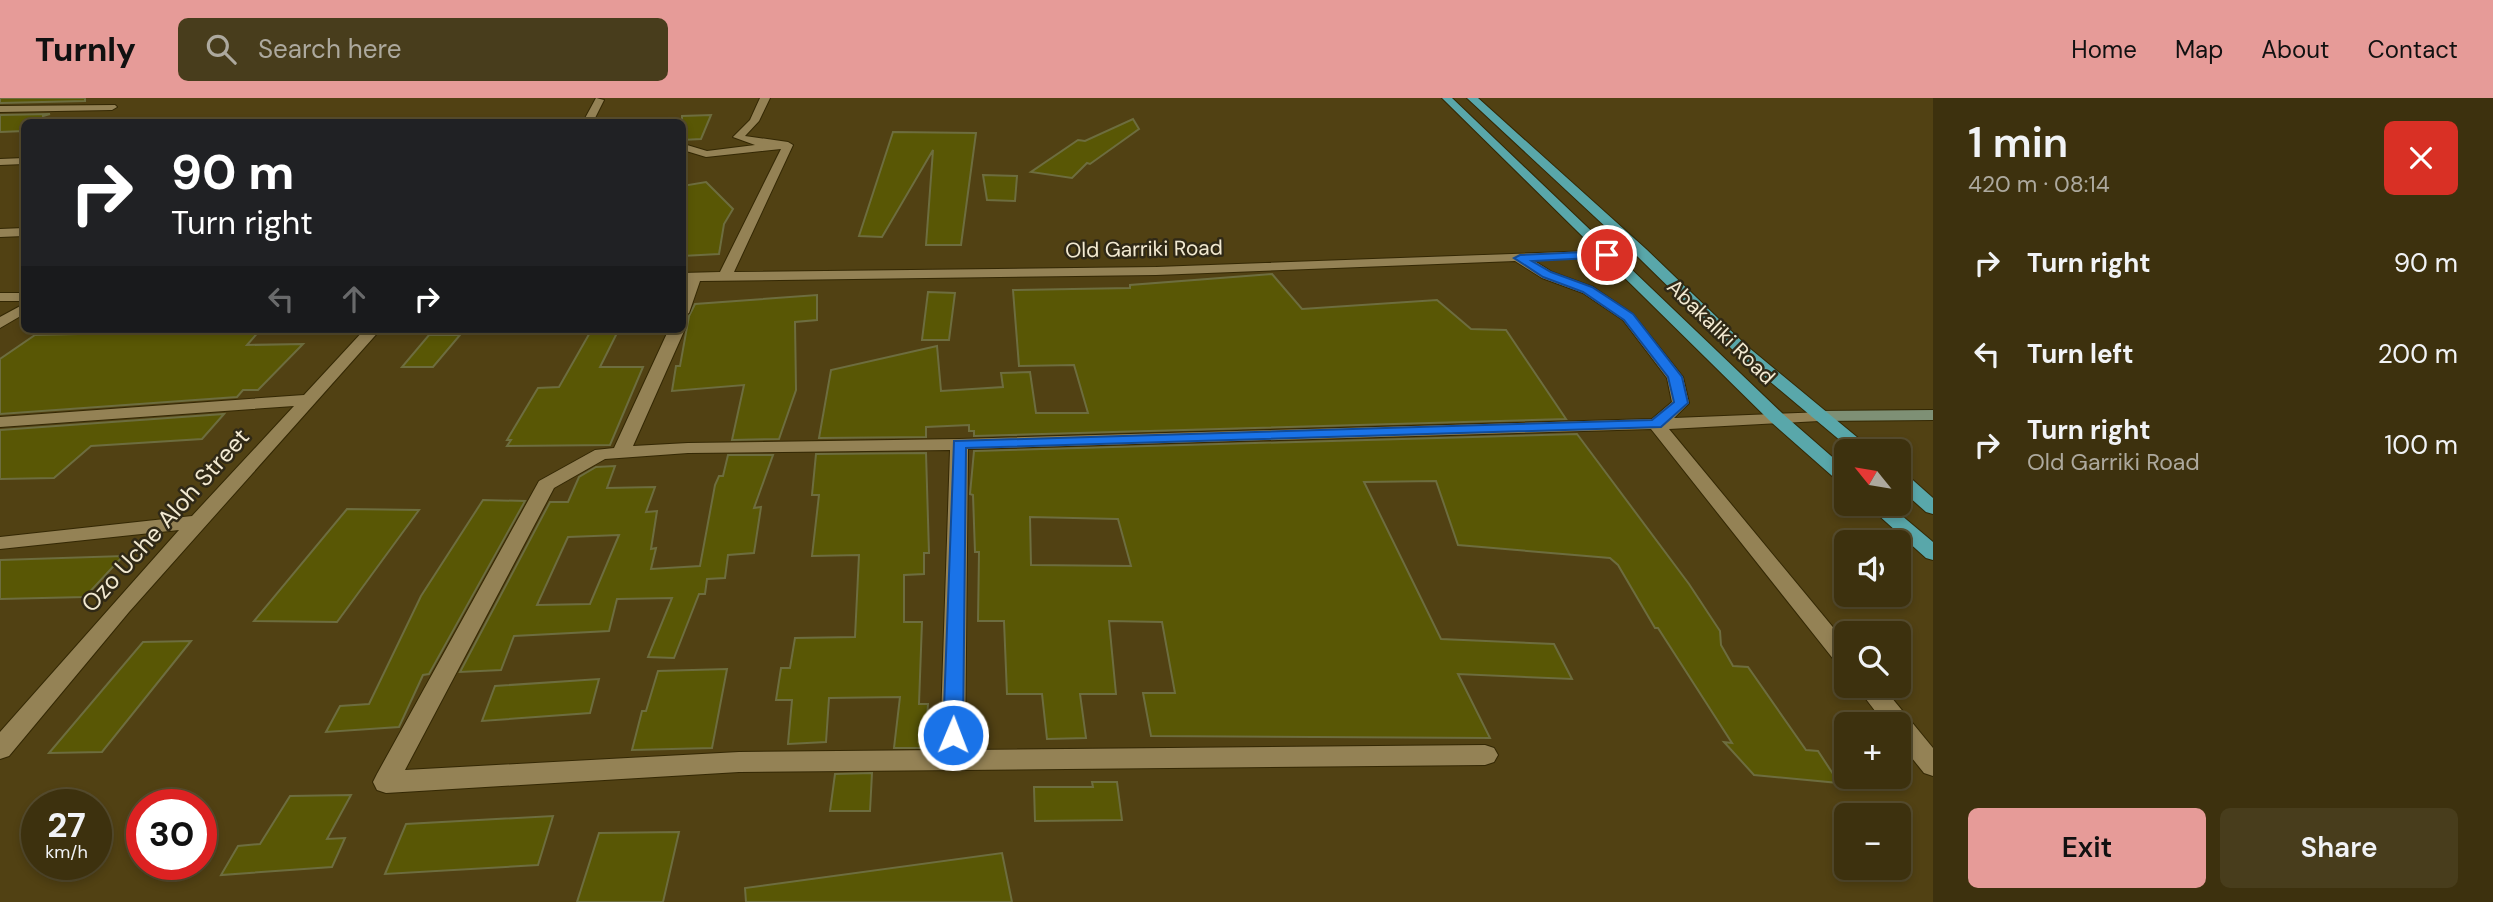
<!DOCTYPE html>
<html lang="en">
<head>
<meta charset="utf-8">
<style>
  body { margin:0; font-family:"DM Sans",sans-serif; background:#483d1c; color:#f1f3f6; height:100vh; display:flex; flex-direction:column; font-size:26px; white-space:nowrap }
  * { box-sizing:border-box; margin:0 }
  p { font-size:23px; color:#ada99e }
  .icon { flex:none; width:38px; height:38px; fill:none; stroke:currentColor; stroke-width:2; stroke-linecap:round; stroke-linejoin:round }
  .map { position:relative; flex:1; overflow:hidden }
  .drawer { display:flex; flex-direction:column; background:#3d310e; width:560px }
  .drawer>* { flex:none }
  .hud { position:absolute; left:21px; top:21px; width:665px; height:214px; border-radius:10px; box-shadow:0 4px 10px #0003,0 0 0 2px #564c2e; background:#202124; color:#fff; overflow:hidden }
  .needle { width:46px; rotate:300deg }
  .tools { position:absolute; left:1834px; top:341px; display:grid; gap:14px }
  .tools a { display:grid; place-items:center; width:77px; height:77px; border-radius:10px; background:#3d310e; box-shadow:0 4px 10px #0003,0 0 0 2px #564c2e; font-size:35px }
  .speed { position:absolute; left:21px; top:691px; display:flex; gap:14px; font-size:35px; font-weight:700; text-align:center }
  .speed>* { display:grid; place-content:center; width:91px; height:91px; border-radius:50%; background:#3d310e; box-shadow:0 4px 10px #0003,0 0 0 2px #564c2e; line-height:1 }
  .speed small { font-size:18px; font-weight:400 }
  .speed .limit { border:10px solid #d22; background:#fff; color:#111 }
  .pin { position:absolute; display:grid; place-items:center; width:60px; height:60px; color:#fff; margin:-30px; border:4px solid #fff; border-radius:50%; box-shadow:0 2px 7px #0007 }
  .me { position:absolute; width:77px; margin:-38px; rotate:1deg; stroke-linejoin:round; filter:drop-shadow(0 0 5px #0008) }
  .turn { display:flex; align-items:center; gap:24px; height:147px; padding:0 35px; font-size:32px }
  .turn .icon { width:91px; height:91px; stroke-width:2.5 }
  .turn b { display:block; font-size:49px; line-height:60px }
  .lanes { display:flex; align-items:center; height:66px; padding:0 35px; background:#0003; justify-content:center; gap:35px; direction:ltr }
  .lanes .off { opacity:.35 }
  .round { display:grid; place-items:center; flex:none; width:74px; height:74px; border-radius:10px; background:#483d1c }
  .summary { display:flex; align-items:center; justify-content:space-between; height:119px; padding:0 35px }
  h1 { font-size:42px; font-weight:600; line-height:52px }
  .primary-button { display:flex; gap:14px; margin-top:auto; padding:14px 35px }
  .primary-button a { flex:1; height:80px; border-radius:10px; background:#e69b98; color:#111; font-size:28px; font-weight:600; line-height:80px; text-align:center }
  .primary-button a+a { background:#483d1c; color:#f1f3f6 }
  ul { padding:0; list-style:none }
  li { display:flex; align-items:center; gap:21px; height:91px; padding:0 35px }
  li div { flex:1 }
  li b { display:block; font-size:26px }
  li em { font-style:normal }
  header { display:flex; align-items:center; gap:42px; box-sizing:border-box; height:98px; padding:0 35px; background:#e69b98; color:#111 }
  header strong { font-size:33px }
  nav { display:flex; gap:38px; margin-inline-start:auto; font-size:24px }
  .search { width:490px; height:63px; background:#483d1c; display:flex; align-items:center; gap:18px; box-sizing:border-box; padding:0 24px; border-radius:10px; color:#ada99e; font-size:26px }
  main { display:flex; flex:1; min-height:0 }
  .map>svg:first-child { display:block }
  .building { fill:#595705; stroke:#6d6d3f; stroke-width:2; fill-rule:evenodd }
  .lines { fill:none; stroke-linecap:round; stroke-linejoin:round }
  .minor-casing { stroke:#342804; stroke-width:2 }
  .secondary-casing { stroke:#342804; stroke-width:2 }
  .trunk-casing { stroke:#342804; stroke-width:2 }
  .minor { fill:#948255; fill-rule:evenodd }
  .secondary { fill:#7e9075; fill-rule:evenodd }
  .trunk { fill:#59a7aa; fill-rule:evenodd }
  .route { fill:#1a73e8; stroke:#114b97; stroke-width:2 }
  .labels { text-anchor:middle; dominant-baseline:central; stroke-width:5; stroke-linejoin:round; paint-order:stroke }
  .far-street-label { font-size:21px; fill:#f2e9d1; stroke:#302916 }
  .street-label { font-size:24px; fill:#f2e9d1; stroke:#302916 }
</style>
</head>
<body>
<header>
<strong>Turnly</strong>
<div class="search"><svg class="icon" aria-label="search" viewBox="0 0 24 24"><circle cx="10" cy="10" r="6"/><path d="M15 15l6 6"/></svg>Search here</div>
<nav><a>Home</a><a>Map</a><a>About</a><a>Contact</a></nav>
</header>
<main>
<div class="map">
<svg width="1933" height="804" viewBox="0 0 1933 804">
  <rect width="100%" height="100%" fill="#514113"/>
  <path class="building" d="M0,0H85V3L0,5Z
    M50,16L43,18L44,24H24V33L0,34V17Z
    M711,17L701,41L682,42V18Z
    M1133,21L1139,31L1090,66L1087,65L1072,80L1031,74L1078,42L1085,43Z
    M893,34L976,35L961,147H926L933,52L882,139L859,138Z
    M983,77L1017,78L1015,103L987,102Z
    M706,84L733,111L724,126L719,156L682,158V88Z
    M1272,176L1302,211L1437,202L1471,231L1506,232L1566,321L974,338V333H969V327L926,329V339L819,340L831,272L937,248L941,293L1003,289L1001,275L1030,274L1036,315H1088L1074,267L1019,268L1013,192L1130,190V187Z
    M928,194L955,195L949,242H922Z
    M817,197V222L795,224L796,292L779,341L732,342L744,287L672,293L676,268H680L689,218L695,206Z
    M85,231H261L247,247L303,246L258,292H243L237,299L0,316V261L35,237L78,236Z
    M592,231H619L600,269H643L610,347L507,348L511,342H507L538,290L559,289Z
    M429,237H460L433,269H402Z
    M224,316L202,341L91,348L54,380L0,381V332Z
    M1577,336L1689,486L1720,533L1721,547L1733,568L1748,569L1806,652L1818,653L1839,685L1754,677L1724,644L1732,645L1658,530H1655L1618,467L1610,460L1458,447L1436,383L1364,384L1441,541L1554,546L1572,581L1458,576L1490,640L1151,638L1143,595H1175L1162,524L1109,523L1116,596H1080L1086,640L1047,641L1042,596H1007L1004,523H978L979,454H975L973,397L970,396L974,353ZM1030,419L1118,421L1131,468L1031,467Z
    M926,355L929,455H924V476L904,477V524H922L919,606H928L925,650H894L900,599L829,600L826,644L788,646L792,602H776L781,570H790L795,540L855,539L859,457L812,458L819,397H812L816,356Z
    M728,357H773L754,410L761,409L754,455L728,457L725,480L707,481L705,496H699L674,560L648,559L672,500L617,501L609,533L514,538L501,572L460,574L550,404H568L579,379L596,369L615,368L607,390L655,389L646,414L657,413L651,451L656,450L651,471L700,468L715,387L719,378H723ZM619,437L590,506L537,507L568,439Z
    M483,402L525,403L429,576L423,577L399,629L326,634L340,608L369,606L421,498Z
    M347,411L419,412L337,524L254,523Z
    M123,458L85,499L0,501V462Z
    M191,543L102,654L49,655L143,544Z
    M727,571L712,650L632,652L642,613H646L658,573Z
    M599,581L590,615L482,623L495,588Z
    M872,675L870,713H830L835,676Z
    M1092,684H1117L1122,722L1035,723L1034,689H1093Z
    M351,697L327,741L345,740L332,769L221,777L238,748L260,746L290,698Z
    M553,718L538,767L385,776L406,726Z
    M679,734L663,804H577L599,735Z
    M1002,755L1012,804H746L745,790Z"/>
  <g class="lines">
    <g class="minor-casing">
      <path id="minor" d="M596,0L604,2L593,24H583Z
        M760,0H770L759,23L745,38L788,44L793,47L734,174L1156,169L1646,151V157L1641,158L1533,162L1552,174L1593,189L1633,216L1683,279L1689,305L1674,320L1825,314L1828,318L1825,322L1819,323L1669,331L1846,545V569L1838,567L1651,331L968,351L965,652L1485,647L1494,650L1498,657L1494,664L1485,667L739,674L386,695L377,692L373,684L377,676L539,383L595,352L614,350L669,231H682V228L685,231L633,348L688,345L959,341L1652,321L1672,304L1667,280L1623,222L1583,195L1542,180L1515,163L1156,177L700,183L689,215L682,219V192L686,183H682V175L720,174L781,51L706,59L683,52L682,49L687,47L707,53L755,47L733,39L750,22ZM950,352L940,652L739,654L405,672L554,390L605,361L688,355Z
        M115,7L117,9L112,12L0,14V8Z
        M24,60V66L0,67V61Z
        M24,130V138L0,139V131Z
        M0,195H24V203H0Z
        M24,206V216L0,230V219Z
        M365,231H381L129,514L9,658L0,661V634L179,432L0,451V439L192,418L294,308L0,329V319L304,297Z
        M1856,588H1882L1933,650V678L1924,675L1899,644V626H1885Z"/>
    </g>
    <g class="secondary-casing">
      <path id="secondary" d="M1933,312V322L1819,323L1810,318L1819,313Z"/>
    </g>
    <g class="trunk-casing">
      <path id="trunk" d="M1442,0H1452L1783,316L1846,371V386L1839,384L1771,324Z
        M1467,0H1478L1646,151L1748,249L1875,354H1854L1736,255L1636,157Z
        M1899,374L1906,376L1933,400V416L1926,414L1899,390Z
        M1866,406H1888L1933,444V462L1926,460Z"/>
    </g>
    <use href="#minor" class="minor"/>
    <use href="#secondary" class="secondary"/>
    <use href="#trunk" class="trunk"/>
  </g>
  <path class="route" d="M1607,153L1612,157L1611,159L1532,163L1551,174L1592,189L1633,216L1682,279L1688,305L1661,329L966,350L963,637L960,643L953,645L946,643L943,637L954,343L1652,322L1674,304L1668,279L1624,222L1583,194L1543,179L1514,160L1520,157Z"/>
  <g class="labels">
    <g class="far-street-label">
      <text transform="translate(1144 151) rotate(-1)">Old Garriki Road</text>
      <text transform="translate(1721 234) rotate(44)">Abakaliki Road</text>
    </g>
    <g class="street-label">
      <text transform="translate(165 422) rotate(-48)">Ozo Uche Aloh Street</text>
    </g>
  </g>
</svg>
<div class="tools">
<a><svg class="needle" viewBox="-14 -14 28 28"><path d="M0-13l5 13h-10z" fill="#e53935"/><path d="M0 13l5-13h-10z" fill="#ada99e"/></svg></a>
<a><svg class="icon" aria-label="sound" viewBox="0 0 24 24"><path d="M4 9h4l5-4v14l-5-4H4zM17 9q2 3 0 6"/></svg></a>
<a><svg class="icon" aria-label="search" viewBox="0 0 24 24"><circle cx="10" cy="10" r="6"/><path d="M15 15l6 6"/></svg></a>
<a>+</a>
<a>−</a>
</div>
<div class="speed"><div>27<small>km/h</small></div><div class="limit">30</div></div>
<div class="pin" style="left:1607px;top:157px;background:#d93025"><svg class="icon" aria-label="arrive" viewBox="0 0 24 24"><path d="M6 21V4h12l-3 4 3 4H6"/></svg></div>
<svg class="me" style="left:953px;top:637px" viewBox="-20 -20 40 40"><circle r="17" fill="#1a73e8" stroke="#fff" stroke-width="3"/><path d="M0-11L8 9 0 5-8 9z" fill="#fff"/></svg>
<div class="hud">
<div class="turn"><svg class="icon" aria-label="right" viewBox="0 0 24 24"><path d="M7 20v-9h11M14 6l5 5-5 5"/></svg><div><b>90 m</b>Turn right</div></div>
<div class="lanes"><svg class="icon off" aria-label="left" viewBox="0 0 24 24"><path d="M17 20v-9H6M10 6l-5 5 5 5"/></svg><svg class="icon off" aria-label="ahead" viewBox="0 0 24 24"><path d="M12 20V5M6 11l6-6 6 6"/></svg><svg class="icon" aria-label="right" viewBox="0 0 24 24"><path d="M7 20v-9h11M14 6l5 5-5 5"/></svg></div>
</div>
</div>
<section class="drawer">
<div class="summary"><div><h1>1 min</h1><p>420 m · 08:14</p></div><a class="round" style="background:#d93025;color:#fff"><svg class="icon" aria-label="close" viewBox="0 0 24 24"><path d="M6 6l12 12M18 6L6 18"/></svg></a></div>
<ul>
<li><svg class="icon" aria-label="right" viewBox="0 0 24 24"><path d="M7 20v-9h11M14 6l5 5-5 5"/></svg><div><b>Turn right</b></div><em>90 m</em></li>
<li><svg class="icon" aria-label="left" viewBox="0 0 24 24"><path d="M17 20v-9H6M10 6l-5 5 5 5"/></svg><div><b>Turn left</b></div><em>200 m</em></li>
<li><svg class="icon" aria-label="right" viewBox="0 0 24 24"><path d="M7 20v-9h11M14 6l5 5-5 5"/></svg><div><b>Turn right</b><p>Old Garriki Road</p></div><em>100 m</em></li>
</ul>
<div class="primary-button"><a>Exit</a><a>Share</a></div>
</section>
</main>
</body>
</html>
